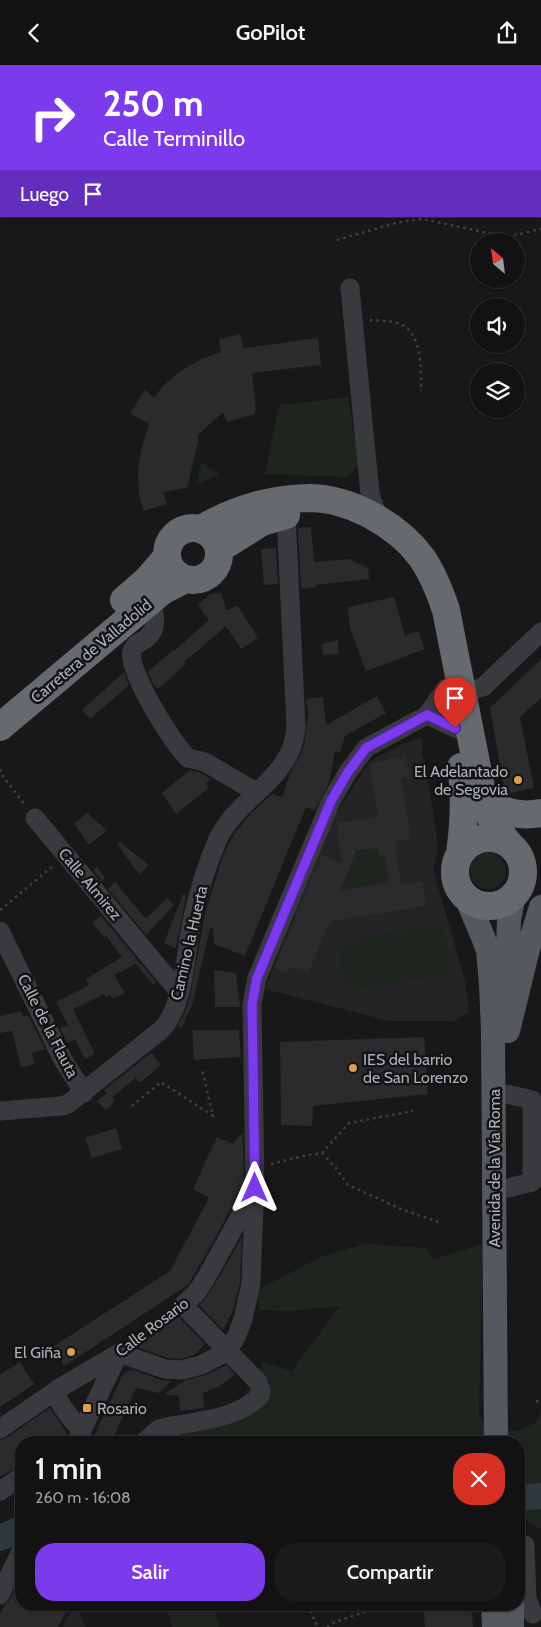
<!DOCTYPE html>
<html lang="es">
<head>
<meta charset="utf-8">
<style>
  body { margin:0; font-family:Cabin,sans-serif; background:#1b1b1c; color:#f1f3f6; height:100vh; display:flex; flex-direction:column; font-size:19px; white-space:nowrap }
  * { box-sizing:border-box; margin:0 }
  p { font-size:16px; color:#9c9ea0 }
  .icon { flex:none; width:28px; height:28px; fill:none; stroke:currentColor; stroke-width:2; stroke-linecap:round; stroke-linejoin:round }
  .map { position:relative; flex:1; overflow:hidden }
  .panel { position:absolute; left:15px; top:1371px; width:510px; height:175px; display:flex; flex-direction:column; background:#121213; border-radius:20px; box-shadow:0 1px 4px #0004,0 0 0 1px #313233 }
  .panel>* { flex:none }
  .hud { position:absolute; left:0px; top:0px; width:541px; height:152px; box-shadow:0 1px 4px #0004,0 0 0 1px #313233; background:#7c3aed; color:#fff; overflow:hidden }
  .needle { width:32px; rotate:332deg }
  .controls { position:absolute; left:470px; top:168px; display:grid; gap:10px }
  .controls a { display:grid; place-items:center; width:55px; height:55px; border-radius:50%; background:#121213; box-shadow:0 1px 4px #0004,0 0 0 1px #313233; font-size:25px }
  .pin { position:absolute; display:grid; place-items:center; width:42px; height:42px; color:#fff; margin:-51px -21px; border-radius:50% 50% 50% 0; rotate:-45deg; box-shadow:0 0 5px #0007 }
  .pin .icon { rotate:45deg }
  .me { position:absolute; width:55px; margin:-28px; rotate:0deg; stroke-linejoin:round; filter:drop-shadow(0 0 4px #0008) }
  .turn { display:flex; align-items:center; gap:18px; height:105px; padding:0 20px; font-size:22px }
  .turn .icon { width:65px; height:65px; stroke-width:2.5 }
  .turn b { display:block; font-size:35px; line-height:42px }
  .then { display:flex; align-items:center; height:48px; padding:0 20px; background:#0003; gap:10px; font-size:19px }
  .round { display:grid; place-items:center; flex:none; width:52px; height:52px; border-radius:20px; background:#1b1b1c }
  .summary { display:flex; align-items:center; justify-content:space-between; height:85px; padding:0 20px }
  h1 { font-size:30px; font-weight:600; line-height:38px }
  .button { display:flex; gap:10px; margin-top:auto; padding:10px 20px }
  .button a { flex:1; height:58px; border-radius:20px; background:#7c3aed; color:#fff; font-size:20px; font-weight:600; line-height:58px; text-align:center }
  .button a+a { background:#1b1b1c; color:#f1f3f6 }
  header { display:flex; justify-content:space-between; align-items:center; height:65px; padding:0 20px; background:#121213; font-size:22px; font-weight:600 }
  .map>svg:first-child { display:block }
  .built { fill:#242426 }
  .green { fill:#1e241e }
  .lines { fill:none; stroke-linecap:round; stroke-linejoin:round }
  .river { stroke:#2f383c; stroke-width:26 }
  .building { fill:#2b2b2d; fill-rule:evenodd }
  .path { stroke:#3f4145; stroke-width:2.5; stroke-dasharray:2.5 4; stroke-linecap:butt }
  .minor { stroke:#393a3e; stroke-width:19 }
  .major { stroke:#55585d; stroke-width:24 }
  .highway { stroke:#66696e; stroke-width:28 }
  .route-casing { stroke:#51269a; stroke-width:12 }
  .route { stroke:#7c3aed; stroke-width:9 }
  .poi-dot { fill:#df9f4a; stroke:#131314; stroke-width:2 }
  .labels { text-anchor:middle; dominant-baseline:central; stroke-width:5; stroke-linejoin:round; paint-order:stroke }
  .street-label { font-size:16px; fill:#abb0b8; stroke:#131314 }
  .poi-label { font-size:16px; fill:#abb0b8; stroke:#131314; text-anchor:end }
</style>
</head>
<body>
<header><svg class="icon" aria-label="back" viewBox="0 0 24 24"><path d="M15 5l-7 7 7 7"/></svg>GoPilot<svg class="icon" aria-label="share" viewBox="0 0 24 24"><path d="M12 15V3M7 8l5-5 5 5M5 13v7h14v-7"/></svg></header>
<div class="map">
<svg width="541" height="1562" viewBox="0 0 541 1562">
  <rect width="100%" height="100%" fill="#181819"/>
  <path class="built" d="M422,673V690L425,697L437,773V787L433,804L465,915L469,947L454,956H389L265,924L329,759L370,696L404,678Z
    M73,1540H77L85,1562H63Z"/>
  <path class="green" d="M348,332L359,398L353,407L345,412L265,409L279,340Z
    M201,397L220,410L197,419Z
    M377,783L379,791L384,790L389,818L340,826L350,802L335,795L336,791L340,789Z
    M470 806a18 18 0 1 1 36 0a18 18 0 1 1-36 0Z
    M443,859L451,909L346,925L338,876Z
    M365,1179L426,1183L434,1194L483,1179L479,1351L488,1367L521,1365L536,1357L541,1345V1464L529,1458L523,1443L519,1444V1378H141L239,1337L256,1314L263,1297L292,1306L340,1241L293,1246L259,1245L257,1225L323,1191Z
    M166,1540H213L219,1562H172Z"/>
  <g class="lines">
    <path class="river" d="M519,1433L541,1431
      M0,1473L21,1464"/>
  </g>
  <path class="building" d="M240,269L244,283L318,273L321,300L252,308L256,343L255,349L227,357L223,347L198,370V377L188,420L185,423L163,427L167,439L144,446L139,430L138,406L141,385L149,359L130,348L145,324L154,333L162,322L180,306L202,294L221,287L219,274Z
    M311,462L314,497L349,494L368,503L369,514L316,520V522L301,524L298,463Z
    M276,483L278,519L264,520L261,484Z
    M221,528L227,546L237,540L258,573L241,584L226,561L184,597L186,599L158,624L153,619L148,607L173,585L174,586L209,555L198,540L210,529Z
    M394,532L405,571L418,566L425,584L366,606L350,564L348,542Z
    M338,575L339,589L323,590L322,579Z
    M541,594V633L520,652L534,723L505,729L490,643Z
    M124,607L129,620L90,654L82,645Z
    M377,631L386,648L345,671L340,688L335,686L329,718L315,745L306,742L245,891L214,879L213,863H210L193,937L182,963L178,961L185,947L190,931L205,849L223,790L234,769L251,748L272,729L282,732L291,706L301,689L304,679L308,647L306,634L323,632L326,660Z
    M406,691L410,713L401,714L411,774L395,777L401,820L422,816L426,841L330,856L308,909L290,902L288,908L274,903L321,790L342,798L336,758L378,752L369,698ZM377,783L379,791L384,790L389,818L340,826L356,786Z
    M190,705L201,708L211,714L206,718L209,723L176,749L162,728Z
    M87,748L107,765L89,780L74,759Z
    M120,777L149,800L139,809L117,779Z
    M97,802L105,813L102,816L93,805Z
    M115,817L146,854L167,833L174,840L146,870L108,824Z
    M183,829L186,831L176,883L164,878Z
    M101,851L156,917L153,920L136,899L114,910L125,928L113,934L110,930L106,932L104,929L73,944L95,989L85,994L75,974L67,978L60,963L68,960L56,937L89,920L86,914L122,892L106,871L104,872L92,858Z
    M214,905L236,908L240,942H215Z
    M21,946L23,952L28,950L45,984L32,988L35,999L21,1002L12,966L0,968V951Z
    M192,965H239L241,992L194,995Z
    M424,972L428,1029L313,1041L312,1061L281,1060L280,977Z
    M151,988L161,1000L140,1018L136,1013L112,1032L115,1036L106,1045L97,1036L107,1028L104,1025Z
    M116,1063L122,1084L92,1093L85,1073Z
    M243,1067L244,1118L219,1166L188,1220L64,1301L54,1281L170,1206L209,1133L193,1124L217,1072L233,1079Z
    M242,1172L240,1217L233,1246L223,1265L199,1240L206,1233L215,1219Z
    M176,1249L205,1279L194,1290L181,1294L167,1293L137,1282Z
    M20,1297L34,1319L0,1342V1310Z
    M226,1300L235,1309L220,1321L203,1328L204,1343L180,1346L179,1331L164,1329L186,1315L206,1310Z
    M134,1305L161,1315L171,1316L159,1328L136,1323L111,1378L94,1371L122,1311L128,1306Z
    M50,1343L67,1369L54,1378H21V1400L0,1412V1375L6,1373Z
    M21,1512V1540H70L58,1562H0V1549L5,1540L10,1535Z
    M423,1540H471L473,1562H425Z"/>
  <g class="lines">
    <path class="path" d="M23,1L26,0
      M335,1V0
      M0,11H1
      M540,21L541,20
      M337,175L399,157L423,154L506,172L541,164
      M370,255C378,256 388,255 397,258C423,265 421,305 421,326
      M0,704L2,710L25,740
      M0,845L53,801
      M132,1041L161,1017L213,1051L202,1004
      M322,1088L335,1102L348,1120L401,1144L438,1157
      M271,1099L303,1091L322,1088L349,1058L413,1046
      M134,1276L170,1250
      M536,1336H541
      M307,1540L318,1562
      M327,1562L335,1557L385,1540"/>
    <path class="minor" d="M350,223L370,429L379,454
      M151,535C154,547 159,562 148,572C142,578 135,577 132,586C126,604 174,681 188,693L205,697L256,727
      M463,628L483,622L541,567
      M427,650L455,663
      M35,753L179,927
      M0,866L63,995L84,1028
      M507,1029L532,1035V1117L508,1123
      M0,1046L61,1041L68,1039L161,965C185,941 185,888 192,856C198,829 206,802 217,776C233,739 276,721 291,684C294,677 295,670 296,662L286,450
      M119,1288L165,1304L182,1305L201,1300L228,1286L237,1270L243,1254L251,1218L252,1189L255,1123L252,939L257,913L331,736L348,707L366,683L427,650L446,623
      M56,1327C59,1341 73,1356 82,1366
      M0,1364L58,1324L119,1288
      M76,1378L119,1288
      M143,1378L159,1364L167,1362C197,1356 237,1354 260,1331L261,1326L258,1317L183,1240L197,1227L206,1213L253,1128
      M0,1426L21,1412
      M525,1480L527,1534L533,1549
      M0,1530L21,1486"/>
    <path class="major" d="M466,832L483,872L488,886L491,919L493,966L496,1378
      M506,935L509,855L514,830
      M508,966L528,884L541,842
      M493,1540L494,1562
      M512,1540V1562"/>
    <path class="highway" d="M167 489a26 26 0 1 1 52 0a26 26 0 1 1-52 0Z
      M201,464C234,445 272,433 311,433C351,434 398,460 422,493C433,509 440,527 446,545L483,733L493,758L510,780
      M219,484L262,457L286,450
      M124,535L148,514L167,492
      M0,662L162,526L185,514
      M483,733C497,747 522,752 541,748
      M455 807a34 34 0 1 1 68 0a34 34 0 1 1-68 0Z
      M460,789C464,759 466,731 461,702"/>
  </g>
  <g class="lines">
    <g class="route-casing">
      <path id="route" d="M255,1123L252,939L257,913L331,736L348,707L366,683L427,650L455,663"/>
    </g>
    <use href="#route" class="route"/>
  </g>
  <g class="poi-dot">
    <circle cx="518" cy="715" r="5"/>
    <circle cx="353" cy="1003" r="5"/>
    <circle cx="71" cy="1287" r="5"/>
    <rect x="82" y="1338" width="10" height="10" rx="2.5"/>
  </g>
  <g class="labels">
    <g class="street-label">
      <text transform="translate(91 586) rotate(-40)">Carretera de Valladolid</text>
      <text transform="translate(90 819) rotate(50)">Calle Almirez</text>
      <text transform="translate(189 878) rotate(-77)">Camino la Huerta</text>
      <text transform="translate(48 961) rotate(63)">Calle de la Flauta</text>
      <text transform="translate(494 1103) rotate(-90)">Avenida de la Vía Roma</text>
      <text transform="translate(152 1262) rotate(-37)">Calle Rosario</text>
    </g>
    <g class="poi-label">
      <text x="508" y="706">El Adelantado<tspan x="508" dy="18">de Segovia</tspan></text>
      <text x="363" y="994" text-anchor="start">IES del barrio<tspan x="363" dy="18">de San Lorenzo</tspan></text>
      <text x="61" y="1287">El Giña</text>
      <text x="97" y="1343" text-anchor="start">Rosario</text>
    </g>
  </g>
</svg>
<div class="controls">
<a><svg class="needle" viewBox="-14 -14 28 28"><path d="M0-13l5 13h-10z" fill="#e53935"/><path d="M0 13l5-13h-10z" fill="#9c9ea0"/></svg></a>
<a><svg class="icon" aria-label="sound" viewBox="0 0 24 24"><path d="M4 9h4l5-4v14l-5-4H4zM17 9q2 3 0 6"/></svg></a>
<a><svg class="icon" aria-label="layers" viewBox="0 0 24 24"><path d="M12 4l9 5-9 5-9-5zM3 14l9 5 9-5"/></svg></a>
</div>
<div class="pin" style="left:455px;top:663px;background:#d93025"><svg class="icon" aria-label="arrive" viewBox="0 0 24 24"><path d="M6 21V4h12l-3 4 3 4H6"/></svg></div>
<svg class="me" style="left:255px;top:1123px" viewBox="-20 -20 40 40"><path d="M0-17L14 15 0 8-14 15z" fill="#7c3aed" stroke="#fff" stroke-width="4"/></svg>
<div class="hud">
<div class="turn"><svg class="icon" aria-label="right" viewBox="0 0 24 24"><path d="M7 20v-9h11M14 6l5 5-5 5"/></svg><div><b>250 m</b>Calle Terminillo</div></div>
<div class="then">Luego<svg class="icon" aria-label="arrive" viewBox="0 0 24 24"><path d="M6 21V4h12l-3 4 3 4H6"/></svg></div>
</div>
<section class="panel">
<div class="summary"><div><h1>1 min</h1><p>260 m · 16:08</p></div><a class="round" style="background:#d93025;color:#fff"><svg class="icon" aria-label="close" viewBox="0 0 24 24"><path d="M6 6l12 12M18 6L6 18"/></svg></a></div>
<div class="button"><a>Salir</a><a>Compartir</a></div>
</section>
</div>
</body>
</html>
